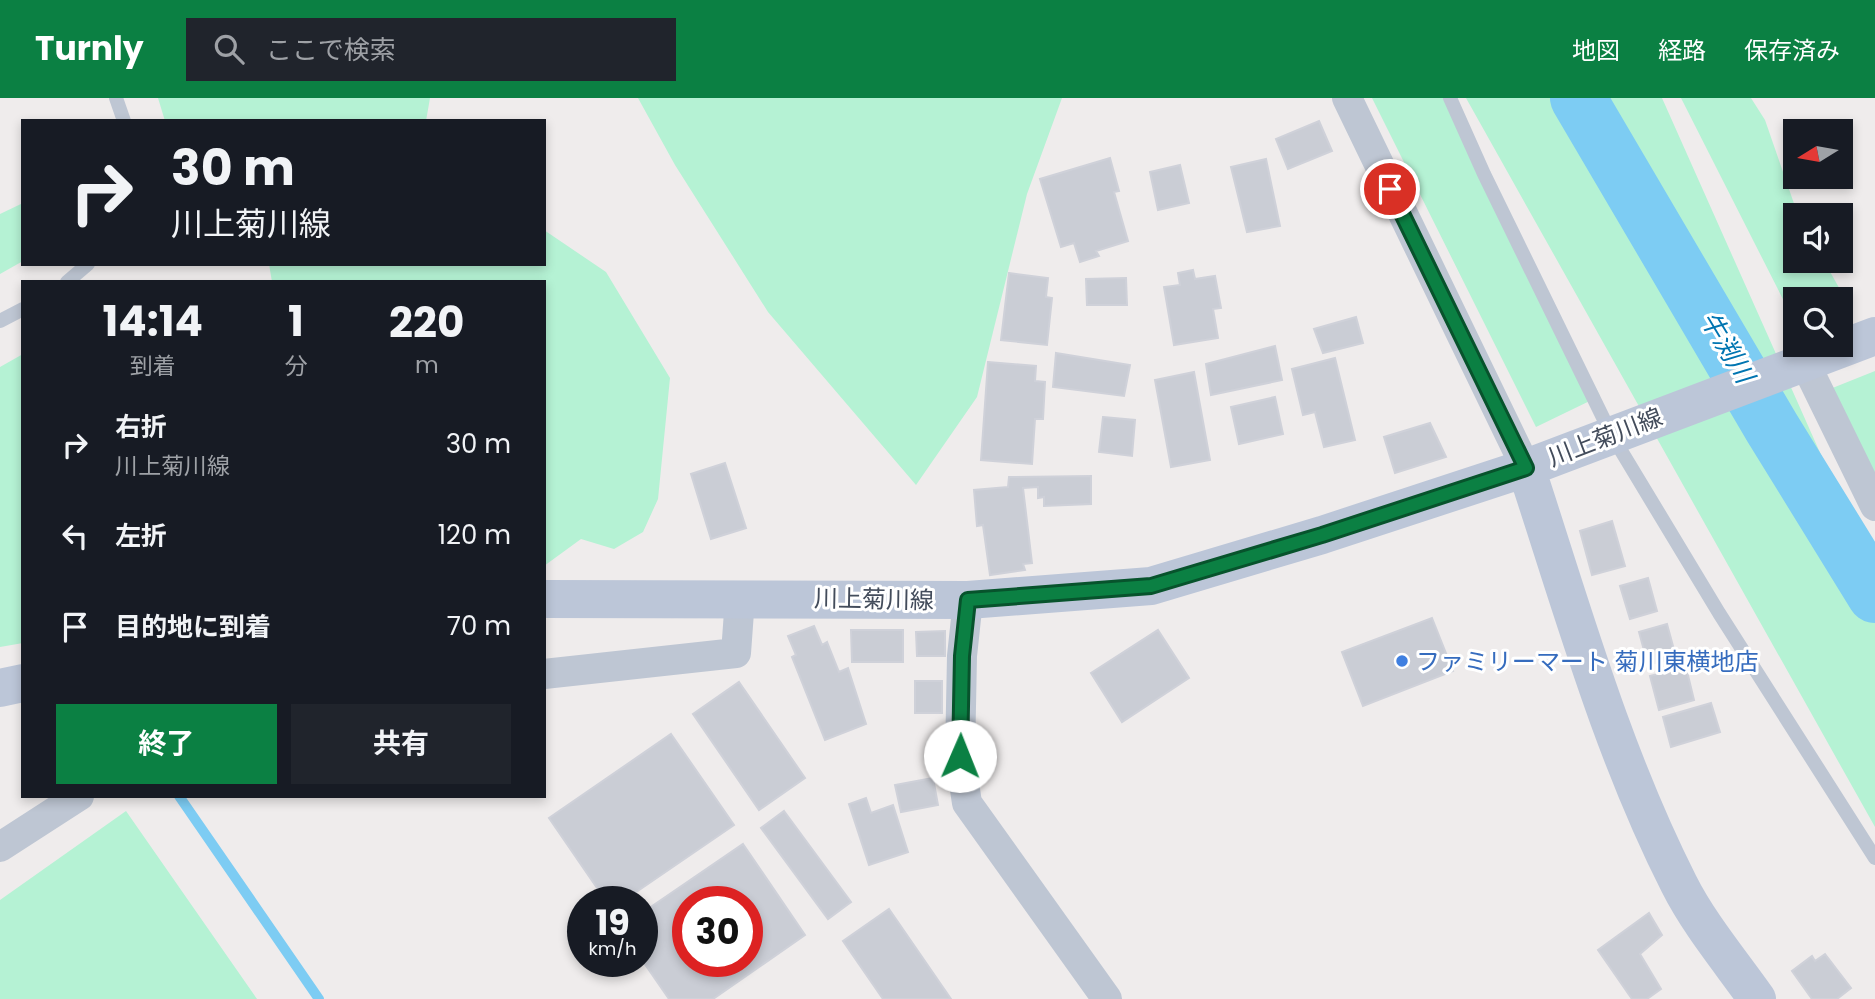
<!DOCTYPE html>
<html lang="ja">
<head>
<meta charset="utf-8">
<style>
  body { margin:0; font-family:Poppins,"Noto Sans JP",sans-serif; background:#20242c; color:#f1f3f6; height:100vh; display:flex; flex-direction:column; font-size:26px; white-space:nowrap }
  * { box-sizing:border-box; margin:0 }
  p { font-size:23px; color:#9ea1a6 }
  .icon { flex:none; width:38px; height:38px; fill:none; stroke:currentColor; stroke-width:2; stroke-linecap:round; stroke-linejoin:round }
  .map { position:relative; flex:1; overflow:hidden }
  .sheet { position:absolute; left:21px; top:182px; width:525px; height:518px; display:flex; flex-direction:column; background:#171b24; border-radius:0px; box-shadow:0 4px 10px #0003 }
  .sheet>* { flex:none }
  .top-card { position:absolute; left:21px; top:21px; width:525px; height:147px; border-radius:0px; box-shadow:0 4px 10px #0003; background:#171b24; color:#f1f3f6; overflow:hidden }
  .needle { width:46px; rotate:259deg }
  .controls { position:absolute; left:1783px; top:21px; display:grid; gap:14px }
  .controls a { display:grid; place-items:center; width:70px; height:70px; border-radius:0px; background:#171b24; box-shadow:0 4px 10px #0003; font-size:35px }
  .speed { position:absolute; left:567px; top:788px; display:flex; gap:14px; font-size:35px; font-weight:700; text-align:center }
  .speed>* { display:grid; place-content:center; width:91px; height:91px; border-radius:50%; background:#171b24; box-shadow:0 4px 10px #0003; line-height:1 }
  .speed small { font-size:18px; font-weight:400 }
  .speed .limit { border:10px solid #d22; background:#fff; color:#111 }
  .pin { position:absolute; display:grid; place-items:center; width:60px; height:60px; color:#fff; margin:-30px; border:4px solid #fff; border-radius:50%; box-shadow:0 2px 7px #0007 }
  .me { position:absolute; width:77px; margin:-38px; rotate:1deg; stroke-linejoin:round; filter:drop-shadow(0 0 5px #0008) }
  .turn { display:flex; align-items:center; gap:24px; height:147px; padding:0 35px; font-size:32px }
  .turn .icon { width:91px; height:91px; stroke-width:2.5 }
  .turn b { display:block; font-size:49px; line-height:60px }
  .eta { display:flex; justify-content:space-evenly; align-items:center; height:119px; text-align:center }
  .eta b { font-size:42px; font-weight:700; line-height:49px }
  .cta { display:flex; gap:14px; margin-top:auto; padding:14px 35px }
  .cta a { flex:1; height:80px; border-radius:0px; background:#0b8043; color:#fff; font-size:28px; font-weight:700; line-height:80px; text-align:center }
  .cta a+a { background:#20242c; color:#f1f3f6 }
  ul { padding:0; list-style:none }
  li { display:flex; align-items:center; gap:21px; height:91px; padding:0 35px }
  li div { flex:1 }
  li b { display:block; font-size:26px }
  li em { font-style:normal }
  header { display:flex; align-items:center; gap:42px; box-sizing:border-box; height:98px; padding:0 35px; background:#0b8043; color:#fff }
  header strong { font-size:33px }
  nav { display:flex; gap:38px; margin-inline-start:auto; font-size:24px }
  .search { width:490px; height:63px; background:#20242c; display:flex; align-items:center; gap:18px; box-sizing:border-box; padding:0 24px; border-radius:0px; color:#9ea1a6; font-size:26px }
  .map>svg:first-child { display:block }
  .green { fill:#b5f2d4 }
  .lines { fill:none; stroke-linecap:round; stroke-linejoin:round }
  .stream { stroke:#7dccf3; stroke-width:10 }
  .river { stroke:#7dccf3; stroke-width:56 }
  .building { fill:#cacdd5; stroke:#cfd1d9; stroke-width:2; fill-rule:evenodd }
  .lane { stroke:#bec6d3; stroke-width:14 }
  .street { stroke:#bec6d3; stroke-width:30 }
  .secondary { stroke:#bcc6d8; stroke-width:38 }
  .route-casing { stroke:#07532c; stroke-width:18 }
  .route { stroke:#0b8043; stroke-width:12 }
  .shop-dot { fill:#3f7fe0; stroke:#fff; stroke-width:2.5 }
  .labels { text-anchor:middle; dominant-baseline:central; stroke-width:6; stroke-linejoin:round; paint-order:stroke }
  .street-label { font-size:24px; fill:#434c5b; stroke:#fff }
  .shop-label { font-size:24px; fill:#366cbe; stroke:#fff; text-anchor:start }
  .water-label { font-size:26px; font-style:italic; fill:#0075b1; stroke:#fff }
</style>
</head>
<body>
<header>
<strong>Turnly</strong>
<div class="search"><svg class="icon" aria-label="search" viewBox="0 0 24 24"><circle cx="10" cy="10" r="6"/><path d="M15 15l6 6"/></svg>ここで検索</div>
<nav><a>地図</a><a>経路</a><a>保存済み</a></nav>
</header>
<div class="map">
<svg width="1875" height="901" viewBox="0 0 1875 901">
  <rect width="100%" height="100%" fill="#efecec"/>
  <path class="green" d="M158,0H430L426,23H165Z
    M638,0H1062L1027,96L977,299L916,387L768,214L675,67Z
    M1372,0H1444L1600,298L1536,329Z
    M1466,0H1662L1842,404L1875,453V729Z
    M1681,0H1751L1765,22L1798,117L1796,163H1824L1842,195L1830,201H1796L1793,221Z
    M23,105V163L0,176V116Z
    M544,132L606,174L670,280L658,401L643,434L614,451L581,441L544,468V184H272L269,166H544Z
    M23,256V545L0,549V269Z
    M1875,273V375L1825,293Z
    M126,713L257,901H0V802Z"/>
  <g class="lines">
    <path class="stream" d="M179,698L319,901"/>
    <path class="river" d="M1578,0L1772,330L1875,497"/>
  </g>
  <path class="building" d="M1319,23L1332,53L1288,71L1276,41Z
    M1110,60L1119,93L1114,94L1128,143L1096,153L1099,158L1080,164L1074,145L1061,149L1040,81Z
    M1266,61L1280,128L1247,134L1231,69Z
    M1180,67L1189,105L1158,112L1150,74Z
    M1193,172L1195,181L1215,178L1221,210L1213,211L1218,240L1174,247L1164,189L1180,187L1178,175Z
    M1009,175L1048,180L1046,199L1052,200L1047,247L1001,242Z
    M1126,180L1127,207H1087L1086,181Z
    M1356,219L1363,245L1323,255L1314,231Z
    M1275,248L1282,282L1211,297L1206,266Z
    M1056,255L1130,267L1124,298L1053,289Z
    M1335,260L1355,342L1324,349L1315,314L1303,317L1292,271Z
    M988,264L1036,268L1035,283L1045,284L1043,321H1035L1032,366L981,362Z
    M1194,274L1210,362L1171,369L1155,282Z
    M1275,299L1283,336L1239,346L1231,309Z
    M1103,319L1135,322L1132,358L1099,354Z
    M1430,325L1446,359L1395,375L1384,339Z
    M725,365L746,430L711,441L691,376Z
    M1091,378V406L1044,408V399L1038,400V389L1023,390L1032,465L1023,466L1025,472L990,477L983,427L977,428L974,392L1008,389L1009,379Z
    M1612,423L1625,468L1592,477L1580,433Z
    M1648,480L1657,513L1630,521L1620,488Z
    M1432,520L1453,573L1363,608L1342,554Z
    M1667,526L1676,559L1648,567L1639,534Z
    M814,528L822,547L827,544L839,574L848,570L866,626L825,642L792,559L796,557L788,538Z
    M851,532H903V564H852Z
    M1158,532L1189,580L1122,624L1091,575Z
    M945,533V558H917L916,534Z
    M1686,569L1694,602L1659,612L1650,578Z
    M915,583H942V615H915Z
    M739,584L805,680L759,712L693,616Z
    M1711,605L1720,634L1671,649L1663,619Z
    M671,636L734,727L623,803H606L549,720Z
    M933,680L938,707L901,714L895,687Z
    M866,700L871,715L893,707L908,754L869,767L849,706Z
    M784,713L851,804L828,821L761,730Z
    M743,746L805,837L713,901H669L642,862V815ZM688,803H747V863H688Z
    M889,811L951,901H883L843,843Z
    M1649,815L1662,837L1640,856L1661,891L1647,901H1632L1598,852Z
    M1825,856L1851,890L1837,901H1812L1792,873L1812,858L1815,863Z"/>
  <g class="lines">
    <path class="lane" d="M116,0L124,23
      M1450,0L1484,76L1611,336L1719,515L1875,760
      M67,184L88,166
      M0,223L23,211"/>
    <path class="street" d="M1347,0L1526,370
      M1804,263L1875,408
      M968,502L962,558L960,658L967,705L1107,901
      M544,576L736,555L740,500
      M0,749L79,698"/>
    <path class="secondary" d="M1526,370C1572,510 1612,654 1679,786C1699,826 1731,864 1757,901
      M544,501L968,502L1151,488L1322,437L1526,370L1875,238
      M0,590L23,585"/>
  </g>
  <g class="lines">
    <g class="route-casing">
      <path id="route" d="M960,658L962,558L968,502L1151,488L1322,437L1526,370L1390,91"/>
    </g>
    <use href="#route" class="route"/>
  </g>
  <circle class="shop-dot" cx="1402" cy="563" r="7"/>
  <g class="labels">
    <g class="street-label">
      <text transform="translate(1605 339) rotate(-21)">川上菊川線</text>
      <text transform="translate(874 501) rotate(1)">川上菊川線</text>
    </g>
    <g class="shop-label">
      <text x="1416" y="563">ファミリーマート 菊川東横地店</text>
    </g>
    <g class="water-label">
      <text transform="translate(1727 249) rotate(59)">牛渕川</text>
    </g>
  </g>
</svg>
<div class="controls">
<a><svg class="needle" viewBox="-14 -14 28 28"><path d="M0-13l5 13h-10z" fill="#e53935"/><path d="M0 13l5-13h-10z" fill="#9ea1a6"/></svg></a>
<a><svg class="icon" aria-label="sound" viewBox="0 0 24 24"><path d="M4 9h4l5-4v14l-5-4H4zM17 9q2 3 0 6"/></svg></a>
<a><svg class="icon" aria-label="search" viewBox="0 0 24 24"><circle cx="10" cy="10" r="6"/><path d="M15 15l6 6"/></svg></a>
</div>
<div class="speed"><div>19<small>km/h</small></div><div class="limit">30</div></div>
<div class="pin" style="left:1390px;top:91px;background:#d93025"><svg class="icon" aria-label="arrive" viewBox="0 0 24 24"><path d="M6 21V4h12l-3 4 3 4H6"/></svg></div>
<svg class="me" style="left:960px;top:658px" viewBox="-20 -20 40 40"><circle r="19" fill="#fff"/><path d="M0-13L10 11 0 6-10 11z" fill="#0b8043"/></svg>
<div class="top-card">
<div class="turn"><svg class="icon" aria-label="right" viewBox="0 0 24 24"><path d="M7 20v-9h11M14 6l5 5-5 5"/></svg><div><b>30 m</b>川上菊川線</div></div>
</div>
<section class="sheet">
<div class="eta">
<div><b>14:14</b><p>到着</p></div>
<div><b>1</b><p>分</p></div>
<div><b>220</b><p>m</p></div>
</div>
<ul>
<li><svg class="icon" aria-label="right" viewBox="0 0 24 24"><path d="M7 20v-9h11M14 6l5 5-5 5"/></svg><div><b>右折</b><p>川上菊川線</p></div><em>30 m</em></li>
<li><svg class="icon" aria-label="left" viewBox="0 0 24 24"><path d="M17 20v-9H6M10 6l-5 5 5 5"/></svg><div><b>左折</b></div><em>120 m</em></li>
<li><svg class="icon" aria-label="arrive" viewBox="0 0 24 24"><path d="M6 21V4h12l-3 4 3 4H6"/></svg><div><b>目的地に到着</b></div><em>70 m</em></li>
</ul>
<div class="cta"><a>終了</a><a>共有</a></div>
</section>
</div>
</body>
</html>
